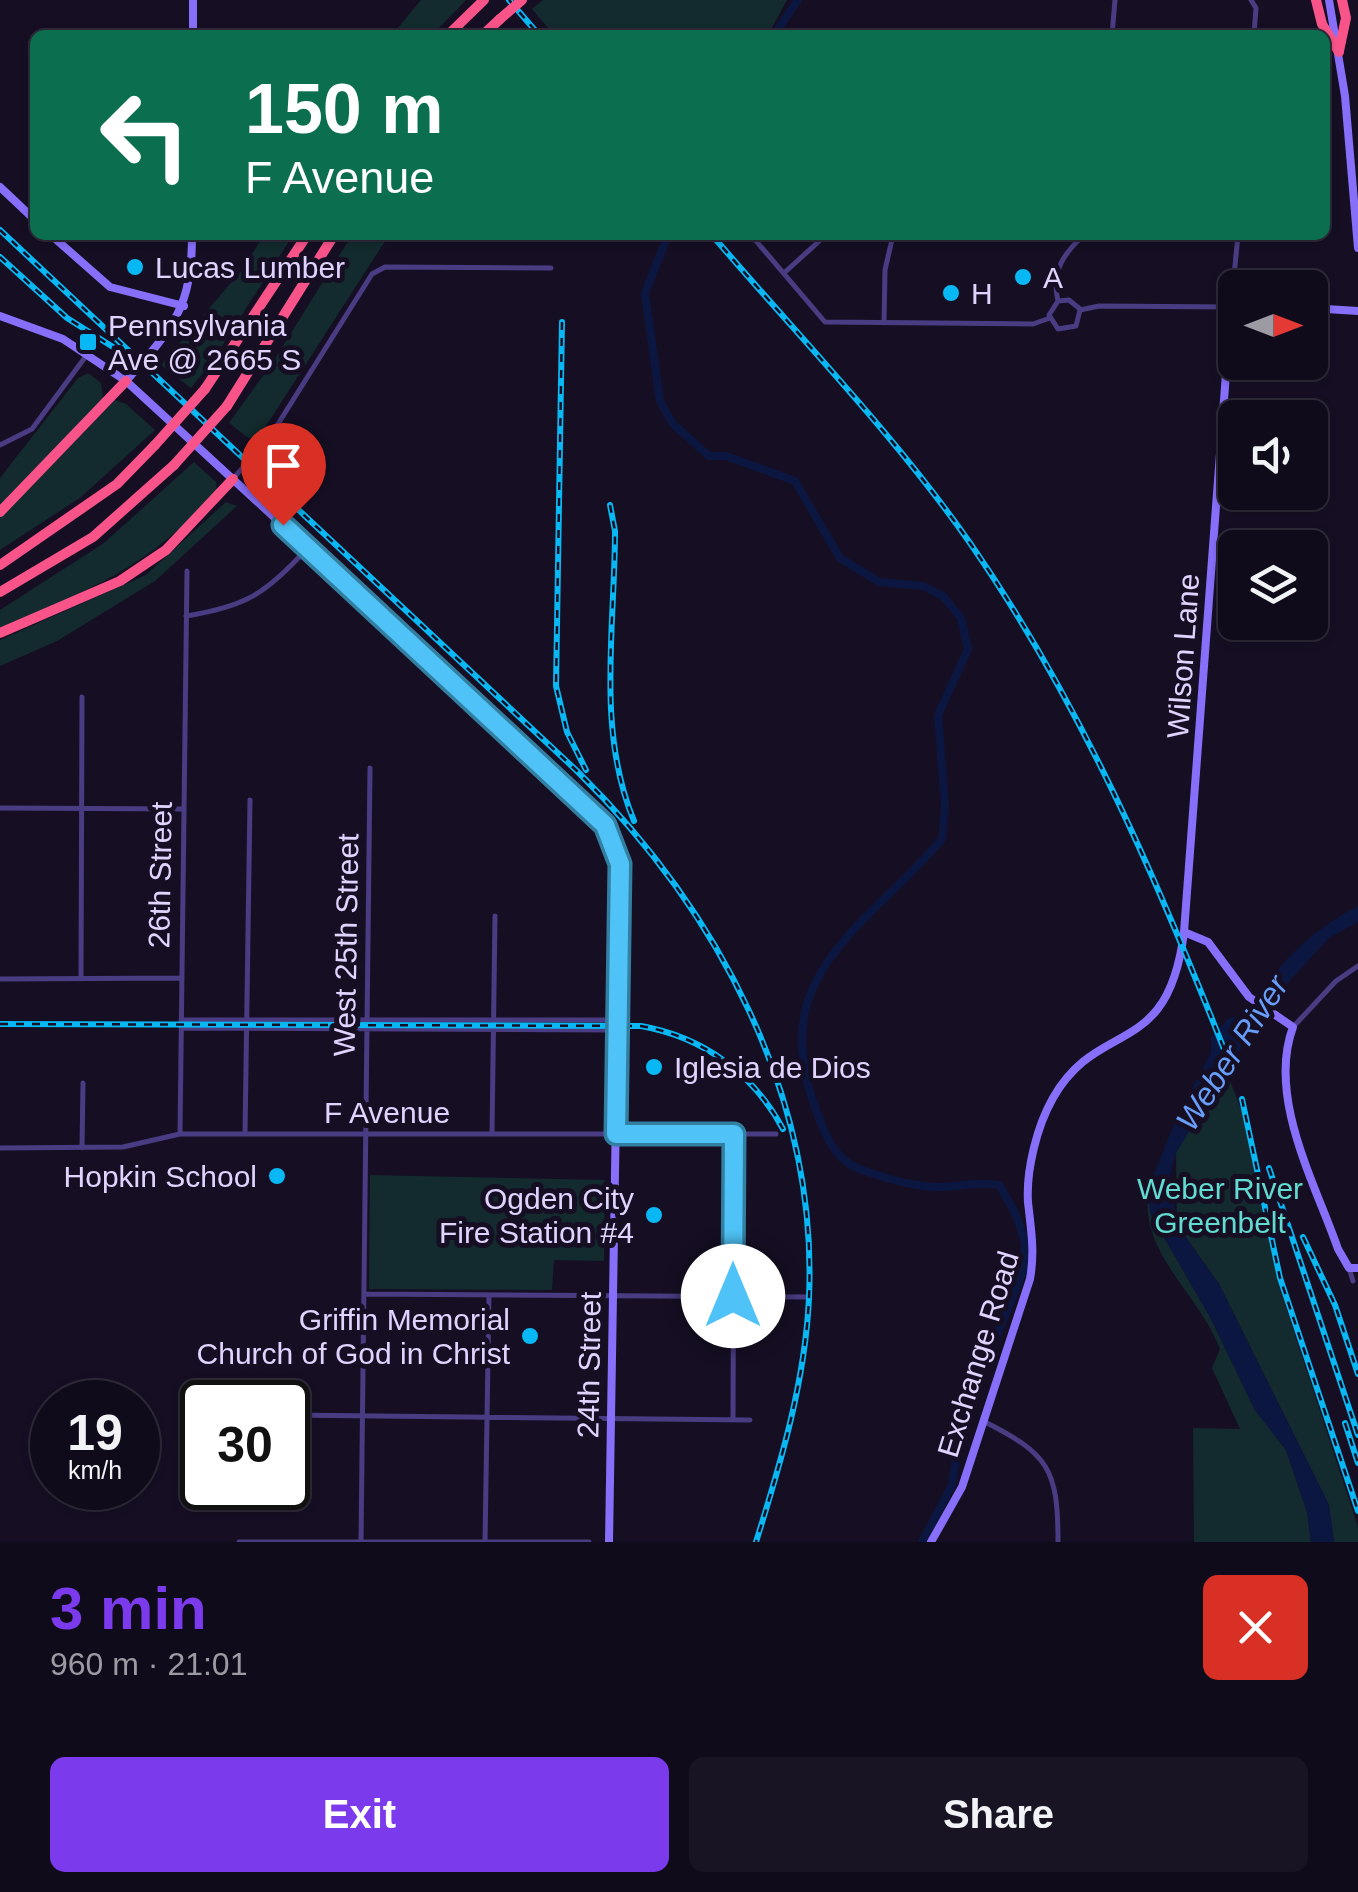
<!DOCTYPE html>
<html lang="en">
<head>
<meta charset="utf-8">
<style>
  body { margin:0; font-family:Helvetica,sans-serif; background:#191424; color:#f1f3f6; height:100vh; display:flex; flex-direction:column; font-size:38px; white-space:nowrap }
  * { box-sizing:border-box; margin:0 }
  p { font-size:32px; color:#9c9ba3 }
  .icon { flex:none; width:55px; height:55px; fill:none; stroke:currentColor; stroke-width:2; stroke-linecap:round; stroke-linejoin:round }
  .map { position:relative; height:1542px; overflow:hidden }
  .panel { display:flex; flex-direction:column; background:#100b1b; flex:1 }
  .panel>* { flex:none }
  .banner { position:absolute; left:30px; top:30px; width:1300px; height:210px; border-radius:15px; box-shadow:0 2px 8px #0004,0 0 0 2px #302b3a; background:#0b6e4f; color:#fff; overflow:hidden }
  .needle { width:65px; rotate:90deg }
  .fabs { position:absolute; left:1218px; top:270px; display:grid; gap:20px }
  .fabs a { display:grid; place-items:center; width:110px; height:110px; border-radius:15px; background:#100b1b; box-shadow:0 2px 8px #0004,0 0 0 2px #302b3a; font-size:50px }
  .speed { position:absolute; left:30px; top:1380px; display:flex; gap:20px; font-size:50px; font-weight:700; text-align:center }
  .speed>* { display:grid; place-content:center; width:130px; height:130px; border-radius:50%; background:#100b1b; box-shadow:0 2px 8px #0004,0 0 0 2px #302b3a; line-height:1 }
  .speed small { font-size:25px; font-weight:400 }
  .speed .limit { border:5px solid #111; border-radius:15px; background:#fff; color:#111 }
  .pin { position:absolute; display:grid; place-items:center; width:85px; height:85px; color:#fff; margin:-102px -42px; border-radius:50% 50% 50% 0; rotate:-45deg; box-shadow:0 0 10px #0007 }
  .pin .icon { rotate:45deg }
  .me { position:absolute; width:110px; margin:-55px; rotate:0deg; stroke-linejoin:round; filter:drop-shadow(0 0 8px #0008) }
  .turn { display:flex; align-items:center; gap:35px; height:210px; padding:0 50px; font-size:45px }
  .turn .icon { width:130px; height:130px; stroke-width:2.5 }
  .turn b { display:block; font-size:70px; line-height:85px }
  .round { display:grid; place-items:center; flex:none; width:105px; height:105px; border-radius:15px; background:#191424 }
  .overview { display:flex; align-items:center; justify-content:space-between; height:170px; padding:0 50px }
  h1 { font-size:60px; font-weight:800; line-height:75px; color:#7c3aed }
  .primary-button { display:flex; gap:20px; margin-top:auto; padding:20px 50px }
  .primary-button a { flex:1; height:115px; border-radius:15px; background:#7c3aed; color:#fff; font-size:40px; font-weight:800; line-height:115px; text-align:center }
  .primary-button a+a { background:#191424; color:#f1f3f6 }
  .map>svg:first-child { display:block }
  .green { fill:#132b2e }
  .water { fill:#0c1741 }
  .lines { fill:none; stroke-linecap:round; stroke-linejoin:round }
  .canal { stroke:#0c1741; stroke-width:8 }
  .street { stroke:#4a3c82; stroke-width:5 }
  .secondary { stroke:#886ffa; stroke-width:8 }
  .highway { stroke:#f95489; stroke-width:10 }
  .rail-casing { stroke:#08b8f5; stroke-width:6 }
  .rail { stroke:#160f24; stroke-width:2.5; stroke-dasharray:8; stroke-linecap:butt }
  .highway-bridge { stroke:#f95489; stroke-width:10 }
  .route-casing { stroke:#337fa1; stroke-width:25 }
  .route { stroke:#4fc3f7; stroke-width:18 }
  .poi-dot { fill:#08b8f5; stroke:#160f24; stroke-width:4 }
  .labels { text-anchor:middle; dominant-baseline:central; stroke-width:10; stroke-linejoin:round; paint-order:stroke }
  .poi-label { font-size:30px; fill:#e0d4fe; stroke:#160f24; text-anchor:start }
  .street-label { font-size:30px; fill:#e0d4fe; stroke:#160f24 }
  .park-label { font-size:30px; fill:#62dbd0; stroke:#160f24 }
  .water-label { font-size:32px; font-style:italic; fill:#669efa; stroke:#160f24 }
</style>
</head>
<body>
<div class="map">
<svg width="1358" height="1542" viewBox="0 0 1358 1542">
  <rect width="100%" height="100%" fill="#160f24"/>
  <path class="green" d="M421,0H466L432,35H392Z
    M543,0H787L768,35H554L532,9Z
    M264,235H293L213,360L191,388L161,365L241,271Z
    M352,235H389L255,443L229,423L273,362Z
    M88,373L101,383L103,398L0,506V478L78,378Z
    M115,400L126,404L155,430L81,497L0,550V518Z
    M194,462L216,482L217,492C144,570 95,587 0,628V610L104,543Z
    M226,502L237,506L155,581L57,641L0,666V640L146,575Z
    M1220,1078L1230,1081L1253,1140L1278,1283L1358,1527V1542H1334L1329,1505L1219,1284L1177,1225L1176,1153Z
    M370,1175L605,1180L604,1261L554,1260L552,1290L369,1289Z
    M1149,1187L1150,1213L1210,1317L1255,1410L1286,1450L1307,1512L1311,1542H1194L1193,1428L1240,1429L1212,1368L1220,1349C1199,1293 1137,1252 1149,1187Z"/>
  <path class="water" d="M1358,906V922L1329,938L1283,988L1220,1078L1176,1153L1170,1175L1177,1225L1219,1284L1329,1505L1334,1542H1311L1307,1512L1286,1450L1255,1410L1210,1317L1150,1213L1149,1187L1177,1116L1211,1053V1037L1228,1019L1250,1012C1278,963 1307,933 1358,906Z"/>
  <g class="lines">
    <path class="canal" d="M774,35L798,0
      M668,235L645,293L660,401L672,423L709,456H726L795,481L840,558L879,582L923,586L943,596L961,618L968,649L938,715L945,806L942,839C869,926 765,972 815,1107C823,1130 833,1158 857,1168C881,1177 913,1187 939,1187C961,1187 977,1181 999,1185C1016,1212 1029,1237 1024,1269L961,1423L952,1485L922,1542"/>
    <path class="street" d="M1251,0L1256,8L1254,35
      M1112,35L1115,0
      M751,235L825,322L1033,324L1050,318
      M784,273L826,235
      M1058,301C1051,272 1063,254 1084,235
      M1058,301L1049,315L1058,329L1076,326L1080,310
      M1058,301L1069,300L1080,309
      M1080,310L1099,306L1231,307L1238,235
      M884,323L885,270L893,235
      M0,445L32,429L86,356
      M233,479L273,432L372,274L385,267L551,268
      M186,616C249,606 265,593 308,548
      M0,808L184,809
      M0,979L182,978
      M81,979L82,697
      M181,1020H617
      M1293,1027L1336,981L1358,966
      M181,1028L617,1030
      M180,1133L187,571
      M245,1134L250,800
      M492,1134L495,916
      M0,1148L123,1147L180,1134H776
      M82,1148L83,1083
      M1349,1268L1353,1281
      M364,1294L809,1297
      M288,1415L750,1420
      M733,1419L734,1134
      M983,1421C1049,1454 1058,1469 1058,1542
      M239,1542H589
      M361,1542L370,768
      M485,1542L489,1295"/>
    <path class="secondary" d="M1329,0L1345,96L1358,248
      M193,35V0
      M0,187L35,220
      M51,235L110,287L184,306
      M1310,308L1358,311
      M0,316L63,339L126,381L572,791L605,825L620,864L609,1542
      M126,381C173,328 192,308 192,235
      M1184,932L1208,942L1249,997L1293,1027C1267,1097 1315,1183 1338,1249L1349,1268H1358
      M931,1542L962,1487L1030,1279C1035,1251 1031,1230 1028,1202C1026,1170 1037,1126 1053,1098C1099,1017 1168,1061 1184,932L1231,307H1235"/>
    <path class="highway" d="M1316,0L1322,24L1339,52
      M448,35L484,0
      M483,35L500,19
      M1339,51L1346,18L1342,0
      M205,389L307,235
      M227,406L334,235
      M0,512L126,381
      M0,565L117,484L155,445
      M0,592L93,537L174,465
      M0,633L120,581L166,550L233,479"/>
    <g class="rail-casing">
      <path id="rail" d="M509,0L539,35
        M0,230L577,771C717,909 818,1096 809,1298C805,1382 781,1462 756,1542
        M712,235C798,336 894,434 970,543C1083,706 1161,888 1233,1072
        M0,257L67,318L113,347
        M562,322L556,686L567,732L586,770
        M610,505L615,531C615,627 596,730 634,821
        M0,1024L641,1026C703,1037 753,1073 783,1129
        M1242,1099L1280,1278L1358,1511
        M1269,1168L1358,1435
        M1303,1237L1335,1305L1358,1374
        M1345,1423L1358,1463"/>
    </g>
    <use href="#rail" class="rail"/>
    <path class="highway-bridge" d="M500,19L522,0
      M155,445L205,389
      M174,465L227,406"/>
  </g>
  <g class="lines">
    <g class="route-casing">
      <path id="route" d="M283,525L605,825L620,864L616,1134H734L733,1296"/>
    </g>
    <use href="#route" class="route"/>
  </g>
  <g class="poi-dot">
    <circle cx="135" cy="267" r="10"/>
    <circle cx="1023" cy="277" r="10"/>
    <circle cx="951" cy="293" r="10"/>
    <rect x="78" y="332" width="20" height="20" rx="5"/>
    <circle cx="654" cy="1067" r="10"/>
    <circle cx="277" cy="1176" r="10"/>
    <circle cx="654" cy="1215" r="10"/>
    <circle cx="530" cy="1336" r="10"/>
  </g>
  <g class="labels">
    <g class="poi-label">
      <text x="155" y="267">Lucas Lumber</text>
      <text x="1043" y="277">A</text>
      <text x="971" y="293">H</text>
      <text x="108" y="325">Pennsylvania<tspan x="108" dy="34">Ave @ 2665 S</tspan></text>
      <text x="674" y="1067">Iglesia de Dios</text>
      <text x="257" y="1176" text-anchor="end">Hopkin School</text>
      <text x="634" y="1198" text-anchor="end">Ogden City<tspan x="634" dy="34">Fire Station #4</tspan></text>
      <text x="510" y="1319" text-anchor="end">Griffin Memorial<tspan x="510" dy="34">Church of God in Christ</tspan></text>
    </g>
    <g class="street-label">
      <text transform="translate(1183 656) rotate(-86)">Wilson Lane</text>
      <text transform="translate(160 875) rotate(-89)">26th Street</text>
      <text transform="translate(346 945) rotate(-89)">West 25th Street</text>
      <text x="387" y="1112">F Avenue</text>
      <text transform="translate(978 1354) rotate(-73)">Exchange Road</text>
      <text transform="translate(589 1365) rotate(-89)">24th Street</text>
    </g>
    <g class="park-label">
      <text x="1220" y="1188">Weber River<tspan x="1220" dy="34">Greenbelt</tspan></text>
    </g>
    <g class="water-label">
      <text transform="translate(1232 1053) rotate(-57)">Weber River</text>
    </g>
  </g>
</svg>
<div class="fabs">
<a><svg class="needle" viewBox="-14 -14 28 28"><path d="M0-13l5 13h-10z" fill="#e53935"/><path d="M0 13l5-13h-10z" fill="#9c9ba3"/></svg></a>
<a><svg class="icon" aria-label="sound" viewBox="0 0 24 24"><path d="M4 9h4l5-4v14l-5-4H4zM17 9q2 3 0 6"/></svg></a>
<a><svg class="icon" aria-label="layers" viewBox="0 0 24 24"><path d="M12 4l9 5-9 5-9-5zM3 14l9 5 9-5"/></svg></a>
</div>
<div class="speed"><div>19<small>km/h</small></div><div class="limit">30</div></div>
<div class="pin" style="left:283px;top:525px;background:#d93025"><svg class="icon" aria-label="arrive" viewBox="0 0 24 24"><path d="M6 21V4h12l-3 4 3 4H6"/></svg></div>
<svg class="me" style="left:733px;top:1296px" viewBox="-20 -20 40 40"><circle r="19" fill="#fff"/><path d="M0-13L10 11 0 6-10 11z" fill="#4fc3f7"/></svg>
<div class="banner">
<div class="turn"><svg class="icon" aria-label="left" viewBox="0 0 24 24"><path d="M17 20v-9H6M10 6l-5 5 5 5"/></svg><div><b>150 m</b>F Avenue</div></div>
</div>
</div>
<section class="panel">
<div class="overview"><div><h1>3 min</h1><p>960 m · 21:01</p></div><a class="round" style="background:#d93025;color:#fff"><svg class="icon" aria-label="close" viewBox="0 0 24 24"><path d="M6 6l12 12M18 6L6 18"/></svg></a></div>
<div class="primary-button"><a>Exit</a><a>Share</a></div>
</section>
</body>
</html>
